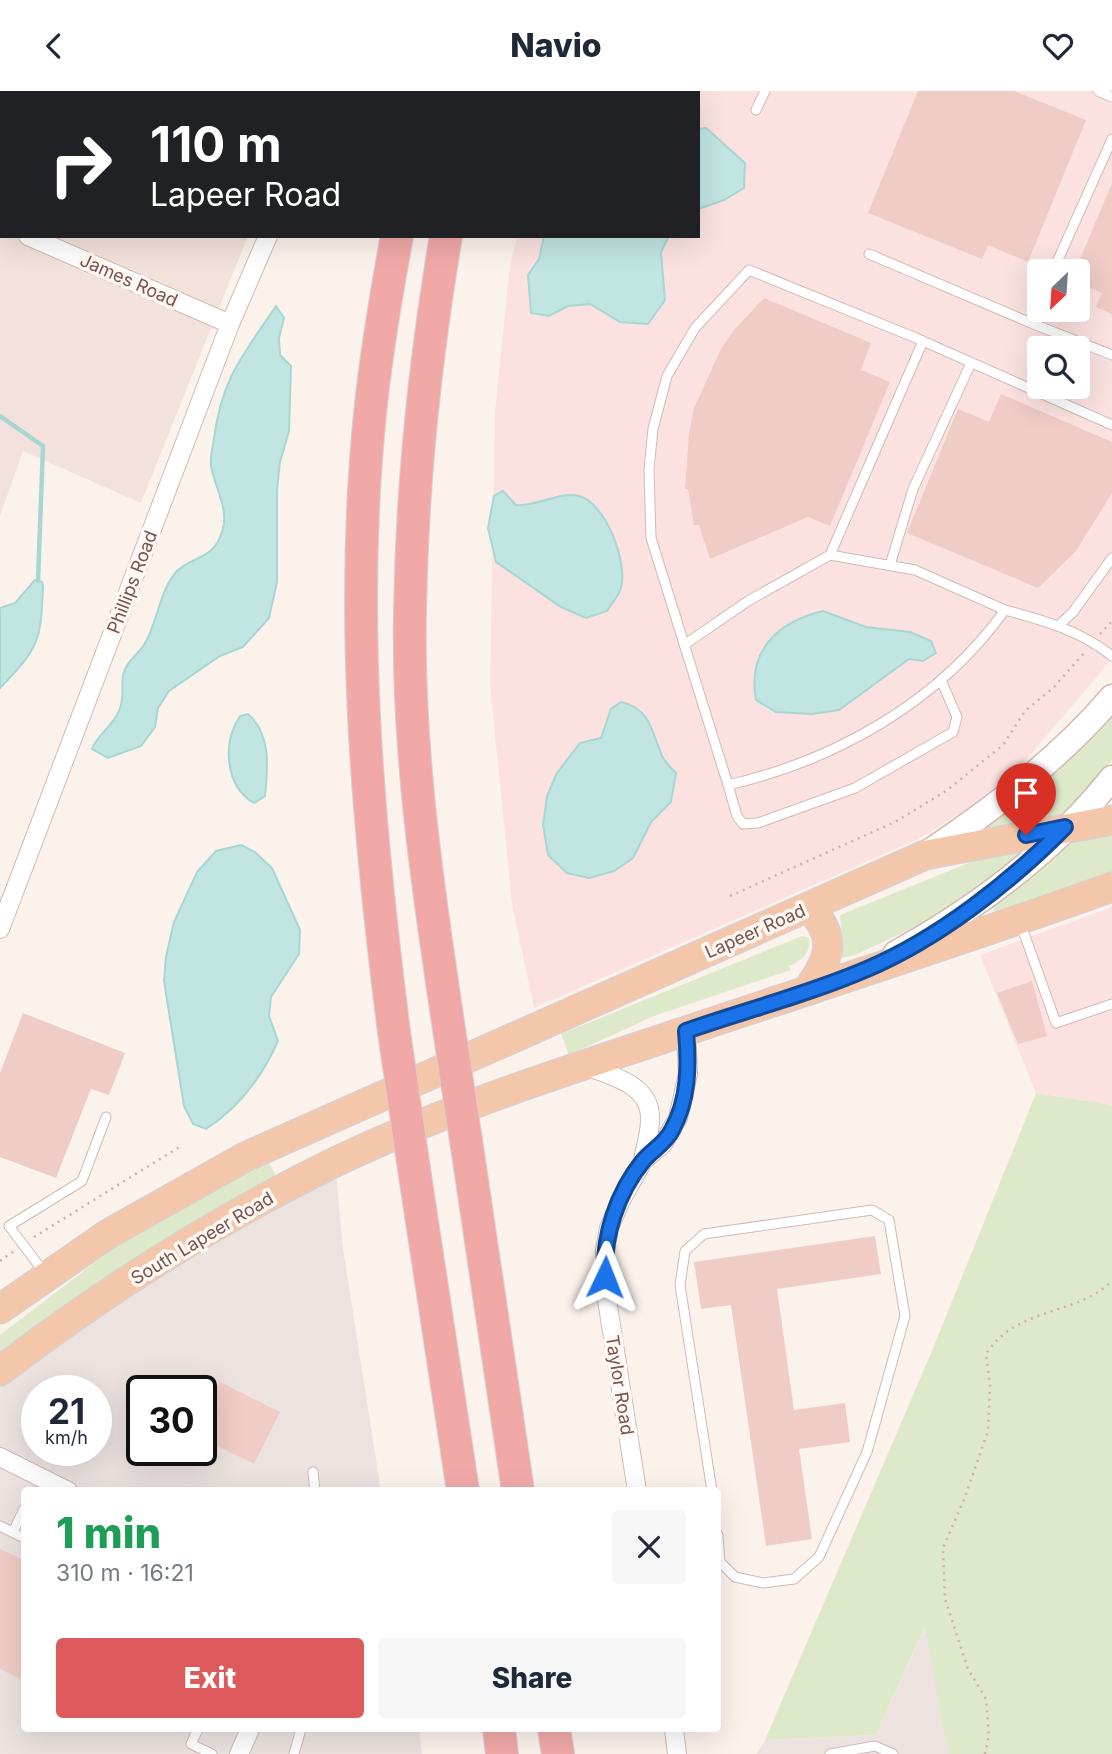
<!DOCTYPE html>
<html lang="en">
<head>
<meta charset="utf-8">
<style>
  body { margin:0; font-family:Inter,sans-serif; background:#f6f6f7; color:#1f2937; height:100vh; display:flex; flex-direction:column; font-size:26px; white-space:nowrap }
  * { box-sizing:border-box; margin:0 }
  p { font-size:23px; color:#747a83 }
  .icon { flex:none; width:38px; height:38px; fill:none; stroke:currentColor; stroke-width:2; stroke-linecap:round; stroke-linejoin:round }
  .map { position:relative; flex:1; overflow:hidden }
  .side { position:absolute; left:21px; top:1396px; width:700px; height:245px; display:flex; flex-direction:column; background:#fff; border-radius:7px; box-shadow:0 7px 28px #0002 }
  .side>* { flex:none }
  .hud { position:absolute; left:0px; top:0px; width:700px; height:147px; box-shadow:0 7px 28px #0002; background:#202124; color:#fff; overflow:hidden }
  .needle { width:46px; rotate:205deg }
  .fabs { position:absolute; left:1027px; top:168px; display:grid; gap:14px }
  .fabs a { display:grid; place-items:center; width:63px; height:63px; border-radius:7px; background:#fff; box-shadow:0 7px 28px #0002; font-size:35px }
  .speed { position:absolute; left:21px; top:1284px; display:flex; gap:14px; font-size:35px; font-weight:700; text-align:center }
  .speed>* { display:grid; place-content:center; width:91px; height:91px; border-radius:50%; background:#fff; box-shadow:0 7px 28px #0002; line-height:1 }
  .speed small { font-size:18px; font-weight:400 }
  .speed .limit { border:4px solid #111; border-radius:10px; background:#fff; color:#111 }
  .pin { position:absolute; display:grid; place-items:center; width:60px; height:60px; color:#fff; margin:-72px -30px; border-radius:50% 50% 50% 0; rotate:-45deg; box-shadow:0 0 7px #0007 }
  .pin .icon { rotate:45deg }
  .me { position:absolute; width:77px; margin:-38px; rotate:2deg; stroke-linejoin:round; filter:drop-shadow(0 0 5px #0008) }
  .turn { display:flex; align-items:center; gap:24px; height:147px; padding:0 35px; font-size:32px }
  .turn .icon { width:91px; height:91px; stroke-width:2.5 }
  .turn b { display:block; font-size:49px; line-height:60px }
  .round { display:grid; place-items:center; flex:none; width:74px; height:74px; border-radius:7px; background:#f6f6f7 }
  .summary { display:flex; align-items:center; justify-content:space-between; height:119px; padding:0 35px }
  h1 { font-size:42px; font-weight:800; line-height:52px; color:#1e9e55 }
  .primary-button { display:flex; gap:14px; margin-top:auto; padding:14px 35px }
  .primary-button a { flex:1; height:80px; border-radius:7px; background:#dc5a5c; color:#fff; font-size:28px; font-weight:800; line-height:80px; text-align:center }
  .primary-button a+a { background:#f6f6f7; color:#1f2937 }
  header { display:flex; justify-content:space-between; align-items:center; height:91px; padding:0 35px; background:#fff; font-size:32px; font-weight:800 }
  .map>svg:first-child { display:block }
  .residential { fill:#f3e2db }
  .commercial { fill:#fbe2e1; fill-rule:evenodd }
  .industrial { fill:#ece3e1; fill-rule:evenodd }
  .green { fill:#dee9ca }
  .water { fill:#c1e5e1; stroke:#a8d6d2; stroke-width:2 }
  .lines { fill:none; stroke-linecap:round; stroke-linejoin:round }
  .stream { stroke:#a8d6d2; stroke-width:4.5 }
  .building { fill:#efccc5 }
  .lane-casing { stroke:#d0bab4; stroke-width:11 }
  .street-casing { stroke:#d0bab4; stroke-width:20 }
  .secondary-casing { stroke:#d3b9b2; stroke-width:27 }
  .primary-casing { stroke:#d9cfce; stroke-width:31 }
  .highway-casing { stroke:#d9cfce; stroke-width:34 }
  .path { stroke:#d5aea8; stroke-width:2.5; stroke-dasharray:2 5; stroke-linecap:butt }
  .lane { stroke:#fff; stroke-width:9 }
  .street { stroke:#fff; stroke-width:18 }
  .secondary { stroke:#fff; stroke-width:24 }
  .primary { stroke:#f5c7aa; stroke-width:28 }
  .highway { stroke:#f1a9a8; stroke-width:32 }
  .highway-bridge-casing { stroke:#d9cfce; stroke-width:34; stroke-linecap:butt }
  .highway-bridge { stroke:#f1a9a8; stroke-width:32 }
  .route-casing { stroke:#114b97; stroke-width:18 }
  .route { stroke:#1a73e8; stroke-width:12 }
  .labels { text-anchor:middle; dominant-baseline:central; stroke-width:7; stroke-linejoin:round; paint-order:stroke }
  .street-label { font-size:18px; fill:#765450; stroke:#fef7f2 }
</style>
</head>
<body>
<header><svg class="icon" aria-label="back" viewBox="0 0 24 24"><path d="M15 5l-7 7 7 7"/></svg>Navio<svg class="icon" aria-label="heart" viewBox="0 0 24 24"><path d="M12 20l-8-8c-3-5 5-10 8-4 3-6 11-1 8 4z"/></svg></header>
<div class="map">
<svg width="1112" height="1663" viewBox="0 0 1112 1663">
  <rect width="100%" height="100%" fill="#fcf2ec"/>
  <path class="residential" d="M0,0H307L2,2V145H248L141,412L23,360L0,425Z"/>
  <path class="commercial" d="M556,0H1112V568L1020,676L963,721L918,748L534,917L512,813L490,595L495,320L510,174L517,145H698V2ZM1040,180H1078V219H1040ZM1040,257H1078V296H1040Z
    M1112,816V1014L1036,1002L980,864Z"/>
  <path class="industrial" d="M336,1083L343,1158L381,1400H24V1638H419L422,1663H0V1296L27,1272L139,1191ZM37,1300H96V1360H37ZM142,1300H201V1360H142Z
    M926,1535L948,1663H757L765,1649L876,1644Z"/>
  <path class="green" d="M1112,622V669L1065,725L991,743L986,734Z
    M1112,738V787L998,824L994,820L993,814L1075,744Z
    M1025,755L1024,764L934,827L855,864L838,868L842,848L840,824L971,771Z
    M802,845L809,847C812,861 801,871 789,875L791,879L654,925L569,964L561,943Z
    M1036,1002L1112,1014V1663H948L925,1536L876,1644L765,1649L932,1260Z
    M268,1070L277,1087L0,1264V1244L127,1147Z"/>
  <path class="water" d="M706,37L745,72L744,97L724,109L698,118V38Z
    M544,145H669L661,161L665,209L648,233L620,231L590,213L568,215L549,225L531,222L528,184L539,168Z
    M276,215L284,227L279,247L280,264L291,275L289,340L280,371L277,399V491L269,527L243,556L220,565L169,600L158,617L155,636L141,655L108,667L92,658C97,644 112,636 119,620C125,607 121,597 123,584C126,571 137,564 144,554C158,531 159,501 176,481C192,464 213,470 222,441C230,418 214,396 211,374C210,365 213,356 214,347C222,287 243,264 276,215Z
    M503,400L516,414C537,416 559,400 579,405C606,412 628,472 621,497C619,505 611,513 607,520L586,527L561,516L496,471L488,437L494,405Z
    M35,489L42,491L43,495C41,550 39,557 0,597V517L15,512Z
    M823,520L866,536L910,541L931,550L936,562L923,570L909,568L839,619L812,623L776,621L756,609C747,560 777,531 823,520Z
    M621,611C650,617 652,641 662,665C665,671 671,677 676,682L671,711L651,731L633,767L614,780L589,787L567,782L548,764L543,734L547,705L557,682L580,652L601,647L611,618Z
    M248,623C271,643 268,676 265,705L254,712C225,695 222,652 240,625Z
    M241,754L255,761L272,777L300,839L299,863L271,906L269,925L278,950C262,986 240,1016 206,1038L193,1033L184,1015L164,890L166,866L174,831L197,781L216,760Z"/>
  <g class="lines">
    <path class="stream" d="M0,325L43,355L38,490"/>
  </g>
  <path class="building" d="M918,0H1014L1086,29L1028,171L988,154L982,168L868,122Z
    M1112,92V223L1096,216L1102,202L1078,192V173Z
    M764,207L871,252L861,279L890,291L830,435L808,426L710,468L699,434H694L688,398H685L689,343L694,317L721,258L734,239Z
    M1001,303L1112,351V402L1076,460L1038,497L907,442L958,318L989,331Z
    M1032,890L1047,945L1018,953L997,902Z
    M23,922L125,962L109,1004L91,998L56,1087L0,1066V982Z
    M875,1145L881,1183L777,1198L794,1319L845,1312L850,1351L799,1358L812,1448L766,1455L731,1214L701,1218L694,1171Z
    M220,1291L280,1321L254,1373L201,1347V1329Z
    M0,1458L24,1469V1590L0,1578Z"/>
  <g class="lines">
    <g class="lane-casing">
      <path id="lane" d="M1098,0L1112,6
        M601,2V0
        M756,19L765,0
        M869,163L1031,232
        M1053,180L1112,48
        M1040,212L1031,232L1112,264
        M1112,334L916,247L749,179L695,237L667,285L653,338L649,378L651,447L728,694C837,669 940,610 1005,519C1043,529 1081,540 1112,565
        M830,464L915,479L1005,519
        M890,474L913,398L971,272
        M1058,535L1073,521L1112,467
        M684,554L748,510L830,464L923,250
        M728,694L737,725L743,733L758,732L855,697L953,641L957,626L941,589
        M1020,831L1056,932L1112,913
        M46,1184L9,1135L82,1090L106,1026
        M313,1381L315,1400
        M712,1400L680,1194L685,1160L704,1143L872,1119L889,1129L905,1225L867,1361L819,1466L794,1488L763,1492L735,1486L720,1471L718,1444
        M0,1435L24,1447
        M13,1441L24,1418
        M198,1638L191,1653L212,1663
        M294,1663L301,1638
        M830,1663L875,1655L893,1663"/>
    </g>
    <g class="street-casing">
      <path id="street" d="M326,2L327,0
        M0,133L2,134
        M28,145L230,233
        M0,838L230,233L268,145
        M583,974C608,984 649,992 650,1025C651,1040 645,1056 643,1070
        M0,1366L68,1400
        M637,1400L607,1209L605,1159L609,1137L621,1109L643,1070L663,1053L678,1027L688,983L686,940
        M674,1638L677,1663
        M239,1663L250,1638"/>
    </g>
    <g class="secondary-casing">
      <path id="secondary" d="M926,763C994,717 1059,668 1112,606
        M896,862C977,817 1054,760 1112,687"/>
    </g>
    <g class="primary-casing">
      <path id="primary" d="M807,899C830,869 838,845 809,817
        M0,1218L108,1143L245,1066L925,764L1112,729
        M0,1280C102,1202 212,1132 327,1075C433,1023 547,986 659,949C810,898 962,850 1112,796"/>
    </g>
    <g class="highway-casing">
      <path id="highway" d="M427,2L428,0
        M479,2L480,0
        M446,145C425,269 412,394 410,519C407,655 427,791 447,925
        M394,941C368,737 349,528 370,323C376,263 386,204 397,145
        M467,1056L518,1400
        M414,1078L463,1400
        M499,1638L502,1663
        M554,1638L558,1663"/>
    </g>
    <path class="path" d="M1100,543L1112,530
      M730,805L895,731L946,700L1003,654L1025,620L1053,597L1085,561
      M34,1146L181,1055
      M0,1170L14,1160
      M985,1663L989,1644L986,1608L968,1578L945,1508L943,1457L965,1406L988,1340L990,1294L986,1263C1017,1215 1077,1225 1112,1190"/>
    <use href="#lane" class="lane"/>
    <use href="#street" class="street"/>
    <use href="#secondary" class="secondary"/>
    <use href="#primary" class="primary"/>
    <use href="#highway" class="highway"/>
    <g class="highway-bridge-casing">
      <path id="highway-bridge" d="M447,925L467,1056
        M394,941L414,1078"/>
    </g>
    <use href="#highway-bridge" class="highway-bridge"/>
  </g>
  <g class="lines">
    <g class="route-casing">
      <path id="route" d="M605,1186C603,1145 617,1102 643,1070C652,1059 665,1053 672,1039C689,1008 689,974 686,940C746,919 809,903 867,878C938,848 1012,790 1065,736L1026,744"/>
    </g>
    <use href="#route" class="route"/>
  </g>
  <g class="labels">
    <g class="street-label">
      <text transform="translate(129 189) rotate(24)">James Road</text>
      <text transform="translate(132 491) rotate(-69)">Phillips Road</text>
      <text transform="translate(755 840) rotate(-24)">Lapeer Road</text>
      <text transform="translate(202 1147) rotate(-31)">South Lapeer Road</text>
      <text transform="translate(620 1294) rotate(81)">Taylor Road</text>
    </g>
  </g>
</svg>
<div class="fabs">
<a><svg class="needle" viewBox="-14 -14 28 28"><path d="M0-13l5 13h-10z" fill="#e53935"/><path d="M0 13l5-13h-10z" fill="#747a83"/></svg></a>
<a><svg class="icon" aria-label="search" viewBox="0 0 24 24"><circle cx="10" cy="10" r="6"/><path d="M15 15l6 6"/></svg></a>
</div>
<div class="speed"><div>21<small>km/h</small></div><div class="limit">30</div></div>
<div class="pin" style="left:1026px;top:744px;background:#d93025"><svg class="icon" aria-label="arrive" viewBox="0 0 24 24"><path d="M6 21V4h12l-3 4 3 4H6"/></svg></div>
<svg class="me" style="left:605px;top:1186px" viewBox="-20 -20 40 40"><path d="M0-17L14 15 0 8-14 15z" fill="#1a73e8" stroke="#fff" stroke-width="4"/></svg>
<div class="hud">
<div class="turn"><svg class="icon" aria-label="right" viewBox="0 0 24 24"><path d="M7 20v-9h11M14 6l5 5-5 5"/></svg><div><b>110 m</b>Lapeer Road</div></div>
</div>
<section class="side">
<div class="summary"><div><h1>1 min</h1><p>310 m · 16:21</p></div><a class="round"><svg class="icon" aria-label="close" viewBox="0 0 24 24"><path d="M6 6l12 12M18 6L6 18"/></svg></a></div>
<div class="primary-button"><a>Exit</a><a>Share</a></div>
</section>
</div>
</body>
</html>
